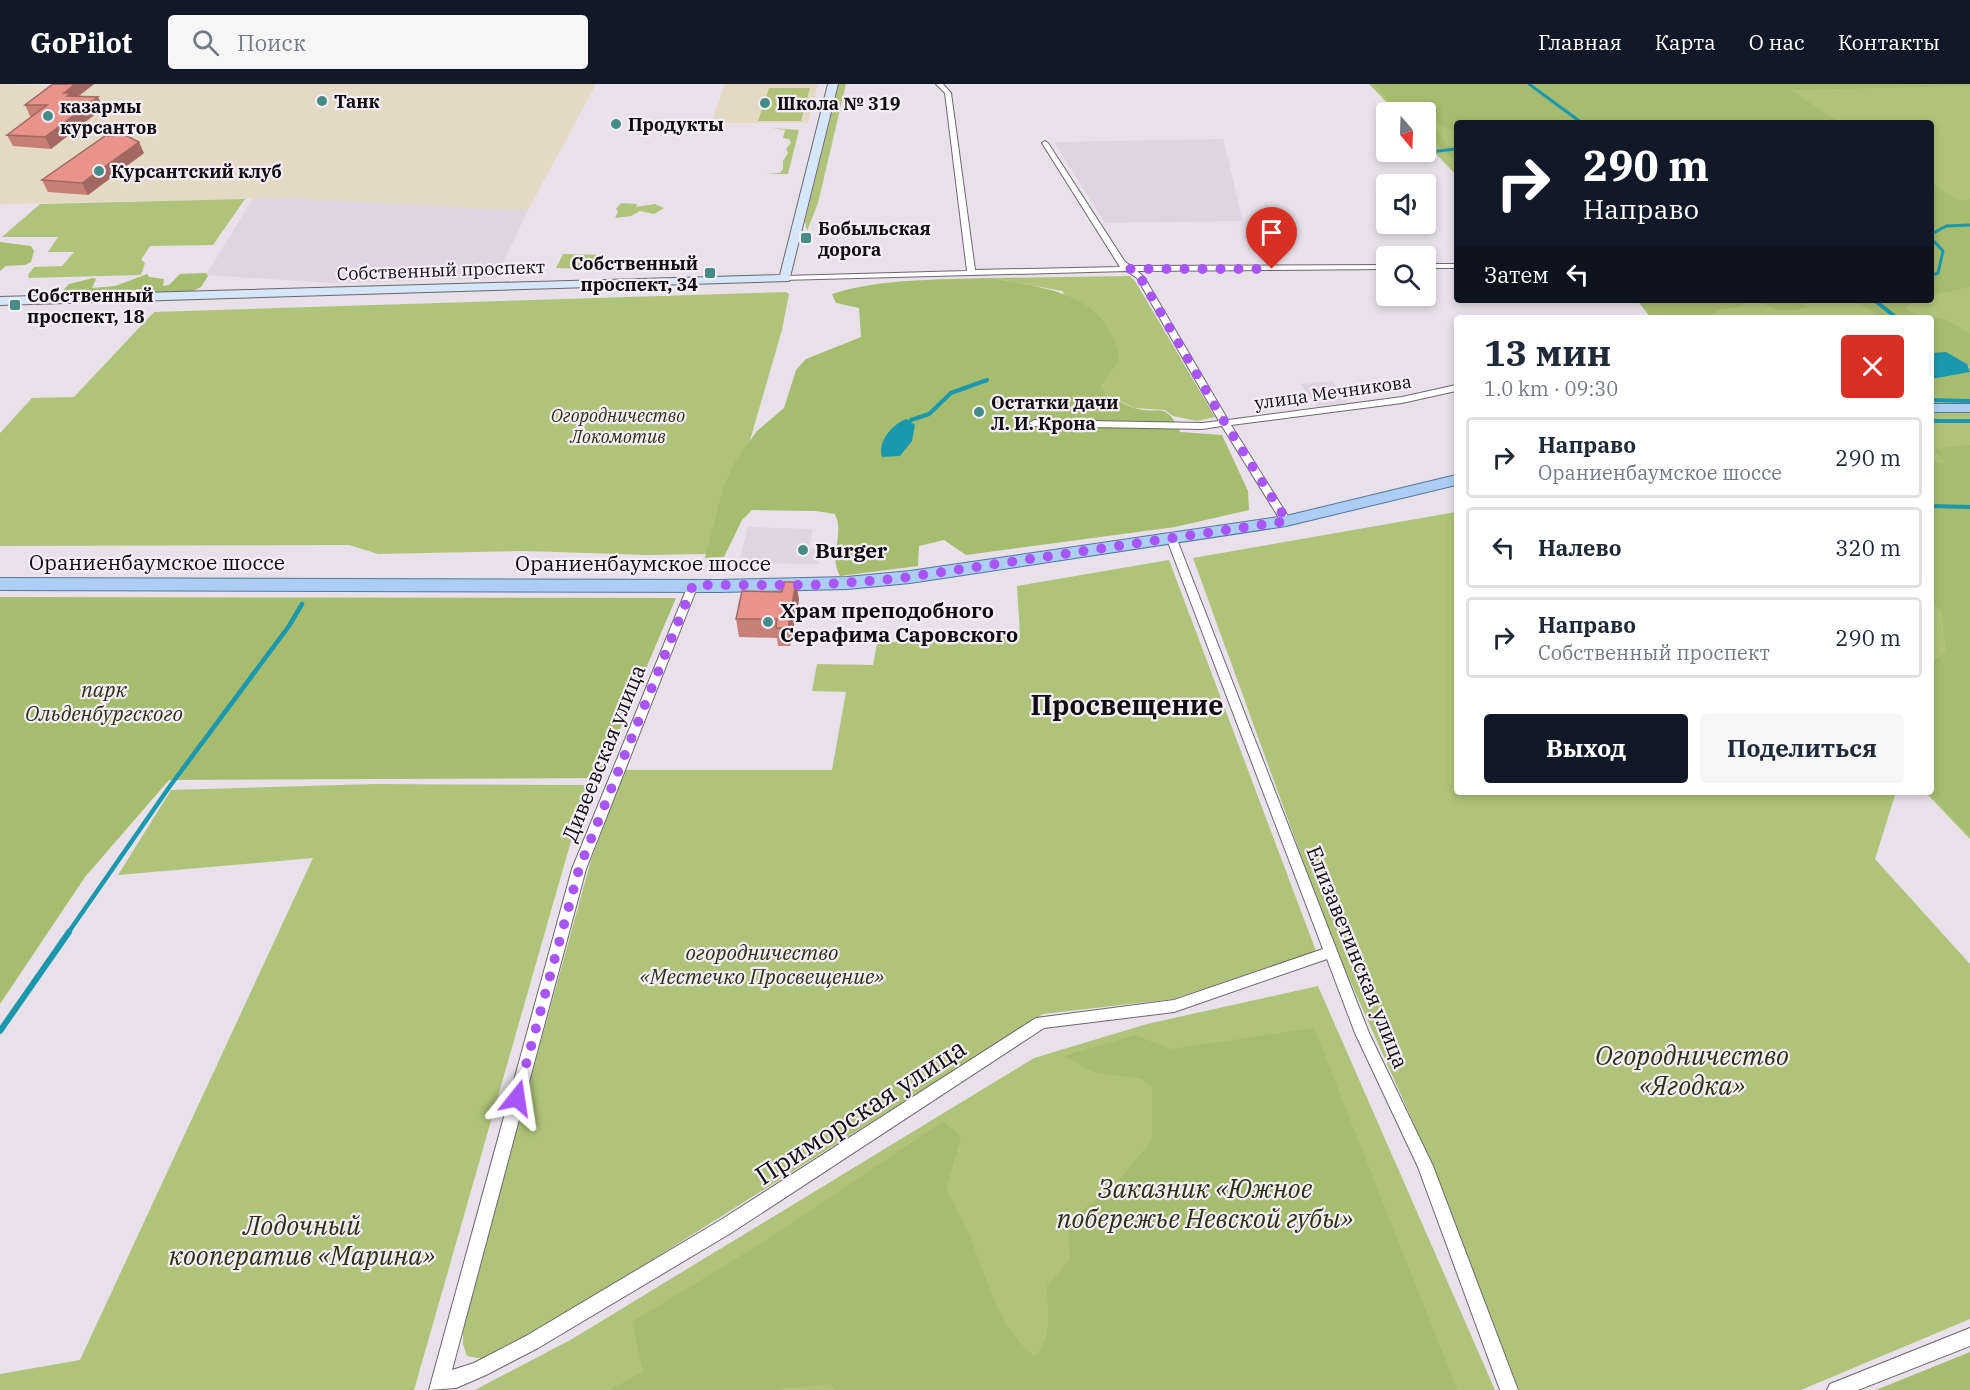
<!DOCTYPE html>
<html lang="ru">
<head>
<meta charset="utf-8">
<style>
  body { margin:0; font-family:"IBM Plex Serif",serif; background:#f6f6f7; color:#1f2937; height:100vh; display:flex; flex-direction:column; font-size:22px; white-space:nowrap }
  * { box-sizing:border-box; margin:0 }
  p { font-size:20px; color:#747a83 }
  .icon { flex:none; width:33px; height:33px; fill:none; stroke:currentColor; stroke-width:2; stroke-linecap:round; stroke-linejoin:round }
  .map { position:relative; flex:1; overflow:hidden }
  .details { position:absolute; left:1454px; top:231px; width:480px; height:480px; display:flex; flex-direction:column; background:#fff; border-radius:6px; box-shadow:0 3px 9px #0003 }
  .details>* { flex:none }
  .top-card { position:absolute; left:1454px; top:36px; width:480px; height:183px; border-radius:6px; box-shadow:0 3px 9px #0003; background:#111827; color:#fff; overflow:hidden }
  .needle { width:39px; rotate:161deg }
  .buttons { position:absolute; left:1376px; top:18px; display:grid; gap:12px }
  .buttons a { display:grid; place-items:center; width:60px; height:60px; border-radius:6px; background:#fff; box-shadow:0 3px 9px #0003; font-size:30px }
  .pin { position:absolute; display:grid; place-items:center; width:51px; height:51px; color:#fff; margin:-62px -26px; border-radius:50% 50% 50% 0; rotate:-45deg; box-shadow:0 0 6px #0007 }
  .pin .icon { rotate:45deg }
  .me { position:absolute; width:66px; margin:-33px; rotate:15deg; stroke-linejoin:round; filter:drop-shadow(0 0 4px #0008) }
  .turn { display:flex; align-items:center; gap:21px; height:126px; padding:0 30px; font-size:27px }
  .turn .icon { width:78px; height:78px; stroke-width:2.5 }
  .turn b { display:block; font-size:42px; line-height:51px }
  .then { display:flex; align-items:center; height:57px; padding:0 30px; background:#0003; gap:12px; font-size:22px }
  .round { display:grid; place-items:center; flex:none; width:63px; height:63px; border-radius:6px; background:#f6f6f7 }
  .summary { display:flex; align-items:center; justify-content:space-between; height:102px; padding:0 30px }
  h1 { font-size:36px; font-weight:800; line-height:45px }
  .cta { display:flex; gap:12px; margin-top:auto; padding:12px 30px }
  .cta a { flex:1; height:69px; border-radius:6px; background:#111827; color:#fff; font-size:24px; font-weight:800; line-height:69px; text-align:center }
  .cta a+a { background:#f6f6f7; color:#1f2937 }
  ul { padding:0; list-style:none }
  li { display:flex; align-items:center; gap:18px; height:81px; margin:0 12px 9px; padding:0 18px; border:3px solid #e0e1e3; border-radius:6px }
  li div { flex:1 }
  li b { display:block; font-size:22px }
  li em { font-style:normal }
  header { display:flex; align-items:center; gap:36px; box-sizing:border-box; height:84px; padding:0 30px; background:#111827; color:#fff }
  header strong { font-size:28px }
  nav { display:flex; gap:33px; margin-inline-start:auto; font-size:21px }
  .search { width:420px; height:54px; background:#f6f6f7; display:flex; align-items:center; gap:15px; box-sizing:border-box; padding:0 21px; border-radius:6px; color:#747a83; font-size:22px }
  .map>svg:first-child { display:block }
  .built { fill:#e0d4e2 }
  .education { fill:#e3d9c4 }
  .green { fill:#afc47a }
  .forest { fill:#a6bc6f }
  .water { fill:#1b98ad }
  .lines { fill:none; stroke-linecap:round; stroke-linejoin:round }
  .stream-far3 { stroke:#1b98ad; stroke-width:3 }
  .stream-far2 { stroke:#1b98ad; stroke-width:4 }
  .stream-far1 { stroke:#1b98ad; stroke-width:4.5 }
  .stream { stroke:#1b98ad; stroke-width:6 }
  .street-casing { stroke:#6d676e; stroke-width:2 }
  .secondary-casing { stroke:#6d676e; stroke-width:2 }
  .primary-casing { stroke:#53769e; stroke-width:2 }
  .street { fill:#fff; fill-rule:evenodd }
  .secondary { fill:#d6e7f9; fill-rule:evenodd }
  .primary { fill:#adcef3; fill-rule:evenodd }
  .wall { fill:#c87f77 }
  .shaded-wall { fill:#a26861 }
  .building { fill:#e8948a; stroke:#a26861; stroke-width:1.5 }
  .route { stroke:#a855f7; stroke-width:10; stroke-dasharray:0 18 }
  .poi-dot { fill:#468c86; stroke:#f5eef7; stroke-width:2 }
  .labels { text-anchor:middle; dominant-baseline:central; stroke-width:4.5; stroke-linejoin:round; paint-order:stroke }
  .far-poi-label { font-size:18px; font-weight:bold; fill:#0f0d10; stroke:#f5eef7; text-anchor:start }
  .far-street-label { font-size:18px; fill:#0f0d10; stroke:#f5eef7 }
  .far-park-label { font-size:18px; font-style:italic; fill:#293110; stroke:#f5eef7 }
  .poi-label { font-size:21px; font-weight:bold; fill:#0f0d10; stroke:#f5eef7; text-anchor:start }
  .street-label { font-size:21px; fill:#0f0d10; stroke:#f5eef7 }
  .park-label { font-size:21px; font-style:italic; fill:#293110; stroke:#f5eef7 }
  .near-park-label { font-size:26px; font-style:italic; fill:#293110; stroke:#f5eef7 }
  .near-street-label { font-size:26px; fill:#0f0d10; stroke:#f5eef7 }
  .district-label { font-size:27px; font-weight:bold; fill:#0f0d10; stroke:#f5eef7 }
</style>
</head>
<body>
<header>
<strong>GoPilot</strong>
<div class="search"><svg class="icon" aria-label="search" viewBox="0 0 24 24"><circle cx="10" cy="10" r="6"/><path d="M15 15l6 6"/></svg>Поиск</div>
<nav><a>Главная</a><a>Карта</a><a>О нас</a><a>Контакты</a></nav>
</header>
<div class="map">
<svg width="1970" height="1306" viewBox="0 0 1970 1306">
  <rect width="100%" height="100%" fill="#e8e1e9"/>
  <path class="built" d="M1223,55L1243,137L1105,139L1054,58Z
    M253,114H286L528,126L496,194L329,199L206,191Z
    M1332,297L1347,318L1316,322L1301,300Z
    M748,443L813,445L809,464H822L819,480L739,479Z"/>
  <path class="education" d="M0,0L57,2L60,0H596L528,126H502L286,114L0,120Z
    M725,0H818L808,39H711Z"/>
  <path class="green" d="M839,0H846L818,119L807,147L805,137Z
    M1369,0H1970V755L1925,708H1930V234H1661L1647,216H1930V39H1456V91L1425,58V28H1396Z
    M769,4H810L801,37H758Z
    M772,44L799,46L788,90H766L780,89L783,85V77L788,69L786,65L791,59L789,55L783,54L785,46Z
    M245,115L213,161L150,162L141,176L145,179L141,191L29,194L28,191L34,183L62,182L74,168H48L58,153H2L40,120Z
    M621,119L637,120L636,123L655,120L664,124L654,130L640,127L631,132L615,134L618,128L616,125Z
    M563,170L606,171L600,185L556,184Z
    M1130,192L1135,197L1215,333L1197,337L1173,332L1165,326L1134,324L1107,311L1102,301L1120,275L1062,207L991,194Z
    M786,208L789,210L782,246L718,466L706,470L647,471L526,467L378,470L349,461L0,462V349L32,314L74,313L154,228Z
    M1456,428V708H1896L1875,775L1970,880V1235L1801,1306H1516L1434,1085L1331,854L1193,474Z
    M1169,476L1316,867L1173,915L1043,930L531,1252L483,1275L467,1272L463,1260V1240L591,776L625,686H832L846,608L812,607L817,580L873,581L877,559L1020,551L1017,502Z
    M375,700L587,701L414,1306H0V1290L80,1276L313,774L118,791L171,706Z
    M1318,902L1495,1306H475L572,1255L1034,974L1147,940Z"/>
  <path class="forest" d="M1374,0H1970V2L1791,6L1840,39H1456V47L1425,36V28H1417L1388,16Z
    M1425,43L1437,45L1448,62H1456V74L1453,75L1425,51Z
    M1931,98L1959,117L1970,115V203L1931,211Z
    M0,158L31,162L34,167L31,178L25,181L6,182L0,187Z
    M206,189L208,192L201,203L191,208L156,209L138,205L118,210L59,211L69,200L93,194L96,195L92,204L115,202L147,190L149,193L164,195L163,202L169,201L180,190Z
    M991,194C1048,205 1107,208 1120,276L1102,301L1107,311C1115,315 1125,321 1134,324C1160,332 1165,315 1180,348L1222,351L1248,407L1249,426L1175,443L966,471L944,456L919,462L918,482L840,492C828,472 845,451 835,430L816,427L752,426L742,436L724,473L705,474L724,401L736,376L757,347L784,324L796,286L806,275L861,253L859,224L836,219L832,210C882,194 939,196 991,194Z
    M1637,216H1746L1742,222L1719,226L1711,231L1712,234H1651Z
    M1759,216H1800L1808,223C1788,229 1776,229 1759,216Z
    M1854,216H1912V219L1906,224L1915,230L1946,235L1970,250V282L1946,268L1931,269L1930,234H1882Z
    M1970,288V316H1931V295Z
    M1970,361V752L1928,708H1930L1931,577L1946,569L1941,526L1931,519V375L1938,379L1943,378L1934,365Z
    M0,513L676,514L599,694L169,696L85,793L0,920Z
    M1314,944L1457,1306H834L831,1300L771,1306H609L643,1288L632,1238L768,1155L943,1037L961,1053L946,1105C955,1122 965,1138 971,1155C987,1196 998,1243 1034,1272C1054,1256 1047,1225 1047,1201L1070,1176L1068,1137L1114,1102L1152,1056V1003L1141,995L1093,988L1064,972L1135,951L1171,965Z
    M1970,1268V1306H1876Z"/>
  <path class="water" d="M1946,268L1967,280L1970,288L1931,295V269Z
    M907,335L915,341L912,357L900,372L882,373C877,358 893,339 907,335Z"/>
  <g class="lines">
    <path class="stream-far3" d="M1529,0L1582,39
      M1438,67L1456,65
      M1930,151L1946,142L1970,141
      M1930,153L1943,167L1938,189L1930,192"/>
    <path class="stream-far2" d="M1874,216L1897,234
      M1930,316L1970,317
      M911,336L929,330L951,309L987,296
      M1930,337H1970
      M1930,422L1970,423"/>
    <path class="stream-far1" d="M68,849L170,702L289,542L302,520"/>
    <path class="stream" d="M0,947L69,848"/>
    <g class="street-casing">
      <path id="street" d="M936,0H943L951,9L975,186L1120,183L1042,59L1045,57L1048,59L1125,178L1131,182L1386,181V185L1137,187L1144,193L1228,336L1402,313L1456,301V307L1402,319L1231,341L1291,437L1286,440L1281,437L1222,342L1202,345L1034,342L1029,339L1034,336L1202,339L1219,337L1137,194L1127,187L782,196V192H785L967,187L945,9Z
        M1425,180H1456V184H1425Z
        M1171,450L1176,453L1369,949L1433,1082L1518,1306H1500L1418,1083L1355,949L1327,875L1174,928L1044,944L731,1149L538,1264L486,1291L456,1304L429,1306L572,785L689,499H697L698,501L586,785L452,1286L474,1279L526,1252L719,1137L1036,934L1174,916L1323,865L1166,453Z
        M1970,1244V1262L1858,1306H1827L1830,1300Z"/>
    </g>
    <g class="secondary-casing">
      <path id="secondary" d="M828,0H838L789,197L0,221V213L780,191Z"/>
    </g>
    <g class="primary-casing">
      <path id="primary" d="M1930,320H1970V328H1930Z
        M1456,391V401L1286,442L910,499L847,505L719,508L0,506V494L719,496L847,493L910,487L1286,432Z"/>
    </g>
    <use href="#street" class="street"/>
    <use href="#secondary" class="secondary"/>
    <use href="#primary" class="primary"/>
  </g>
  <path class="wall" d="M94,0L78,12L103,24L51,65L13,62L7,51L32,32H30L25,21Z
    M144,69L88,111L48,108L42,96Z
    M796,498L799,516L790,562H778L777,554L739,553L736,535L782,508Z"/>
  <path class="shaded-wall" d="M75,0H94L70,19L64,9Z
    M98,13L103,24L51,65L45,53Z
    M139,58L144,69L88,111L82,99Z
    M796,498L799,516L790,562L788,544Z"/>
  <path class="building" d="M53,0H75L64,9H71L67,12L98,13L45,53L7,51L47,21H25Z
    M125,51L139,58L82,99L42,96L105,52Z
    M784,498H796L788,544H776L777,535H736L742,507L782,508Z"/>
  <g class="lines">
    <path class="route" d="M517,1014L579,785L693,501H814L895,495L1287,437L1225,339L1140,193L1130,185H1272"/>
  </g>
  <g class="poi-dot">
    <circle cx="322" cy="17" r="6"/>
    <circle cx="765" cy="19" r="6"/>
    <circle cx="48" cy="32" r="6"/>
    <circle cx="616" cy="40" r="6"/>
    <circle cx="99" cy="87" r="6"/>
    <rect x="800" y="148" width="12" height="12" rx="3"/>
    <rect x="704" y="183" width="12" height="12" rx="3"/>
    <rect x="9" y="215" width="12" height="12" rx="3"/>
    <circle cx="979" cy="328" r="6"/>
    <circle cx="803" cy="466" r="6"/>
    <circle cx="768" cy="538" r="6"/>
  </g>
  <g class="labels">
    <g class="far-poi-label">
      <text x="334" y="17">Танк</text>
      <text x="777" y="19">Школа № 319</text>
      <text x="60" y="22">казармы<tspan x="60" dy="21">курсантов</tspan></text>
      <text x="628" y="40">Продукты</text>
      <text x="111" y="87">Курсантский клуб</text>
      <text x="818" y="144">Бобыльская<tspan x="818" dy="21">дорога</tspan></text>
      <text x="698" y="179" text-anchor="end">Собственный<tspan x="698" dy="21">проспект, 34</tspan></text>
      <text x="27" y="211">Собственный<tspan x="27" dy="21">проспект, 18</tspan></text>
      <text x="991" y="318">Остатки дачи<tspan x="991" dy="21">Л. И. Крона</tspan></text>
    </g>
    <g class="far-street-label">
      <text transform="translate(441 186) rotate(-2)">Собственный проспект</text>
      <text transform="translate(1333 308) rotate(-8)">улица Мечникова</text>
    </g>
    <g class="far-park-label">
      <text x="618" y="331">Огородничество<tspan x="618" dy="21">Локомотив</tspan></text>
    </g>
    <g class="poi-label">
      <text x="815" y="466">Burger</text>
      <text x="780" y="526">Храм преподобного<tspan x="780" dy="24">Серафима Саровского</tspan></text>
    </g>
    <g class="street-label">
      <text x="157" y="478">Ораниенбаумское шоссе</text>
      <text x="643" y="479">Ораниенбаумское шоссе</text>
      <text transform="translate(603 669) rotate(-68)">Дивеевская улица</text>
      <text transform="translate(1358 873) rotate(68)">Елизаветинская улица</text>
    </g>
    <g class="park-label">
      <text x="104" y="605">парк<tspan x="104" dy="24">Ольденбургского</tspan></text>
      <text x="762" y="868">огородничество<tspan x="762" dy="24">«Местечко Просвещение»</tspan></text>
    </g>
    <g class="near-park-label">
      <text x="1692" y="971">Огородничество<tspan x="1692" dy="30">«Ягодка»</tspan></text>
      <text x="1205" y="1104">Заказник «Южное<tspan x="1205" dy="30">побережье Невской губы»</tspan></text>
      <text x="302" y="1141">Лодочный<tspan x="302" dy="30">кооператив «Марина»</tspan></text>
    </g>
    <g class="near-street-label">
      <text transform="translate(860 1027) rotate(-33)">Приморская улица</text>
    </g>
    <g class="district-label">
      <text x="1127" y="620">Просвещение</text>
    </g>
  </g>
</svg>
<div class="buttons">
<a><svg class="needle" viewBox="-14 -14 28 28"><path d="M0-13l5 13h-10z" fill="#e53935"/><path d="M0 13l5-13h-10z" fill="#747a83"/></svg></a>
<a><svg class="icon" aria-label="sound" viewBox="0 0 24 24"><path d="M4 9h4l5-4v14l-5-4H4zM17 9q2 3 0 6"/></svg></a>
<a><svg class="icon" aria-label="search" viewBox="0 0 24 24"><circle cx="10" cy="10" r="6"/><path d="M15 15l6 6"/></svg></a>
</div>
<div class="pin" style="left:1272px;top:185px;background:#d93025"><svg class="icon" aria-label="arrive" viewBox="0 0 24 24"><path d="M6 21V4h12l-3 4 3 4H6"/></svg></div>
<svg class="me" style="left:517px;top:1014px" viewBox="-20 -20 40 40"><path d="M0-17L14 15 0 8-14 15z" fill="#a855f7" stroke="#fff" stroke-width="4"/></svg>
<div class="top-card">
<div class="turn"><svg class="icon" aria-label="right" viewBox="0 0 24 24"><path d="M7 20v-9h11M14 6l5 5-5 5"/></svg><div><b>290 m</b>Направо</div></div>
<div class="then">Затем<svg class="icon" aria-label="left" viewBox="0 0 24 24"><path d="M17 20v-9H6M10 6l-5 5 5 5"/></svg></div>
</div>
<section class="details">
<div class="summary"><div><h1>13 мин</h1><p>1.0 km · 09:30</p></div><a class="round" style="background:#d93025;color:#fff"><svg class="icon" aria-label="close" viewBox="0 0 24 24"><path d="M6 6l12 12M18 6L6 18"/></svg></a></div>
<ul>
<li><svg class="icon" aria-label="right" viewBox="0 0 24 24"><path d="M7 20v-9h11M14 6l5 5-5 5"/></svg><div><b>Направо</b><p>Ораниенбаумское шоссе</p></div><em>290 m</em></li>
<li><svg class="icon" aria-label="left" viewBox="0 0 24 24"><path d="M17 20v-9H6M10 6l-5 5 5 5"/></svg><div><b>Налево</b></div><em>320 m</em></li>
<li><svg class="icon" aria-label="right" viewBox="0 0 24 24"><path d="M7 20v-9h11M14 6l5 5-5 5"/></svg><div><b>Направо</b><p>Собственный проспект</p></div><em>290 m</em></li>
</ul>
<div class="cta"><a>Выход</a><a>Поделиться</a></div>
</section>
</div>
</body>
</html>
